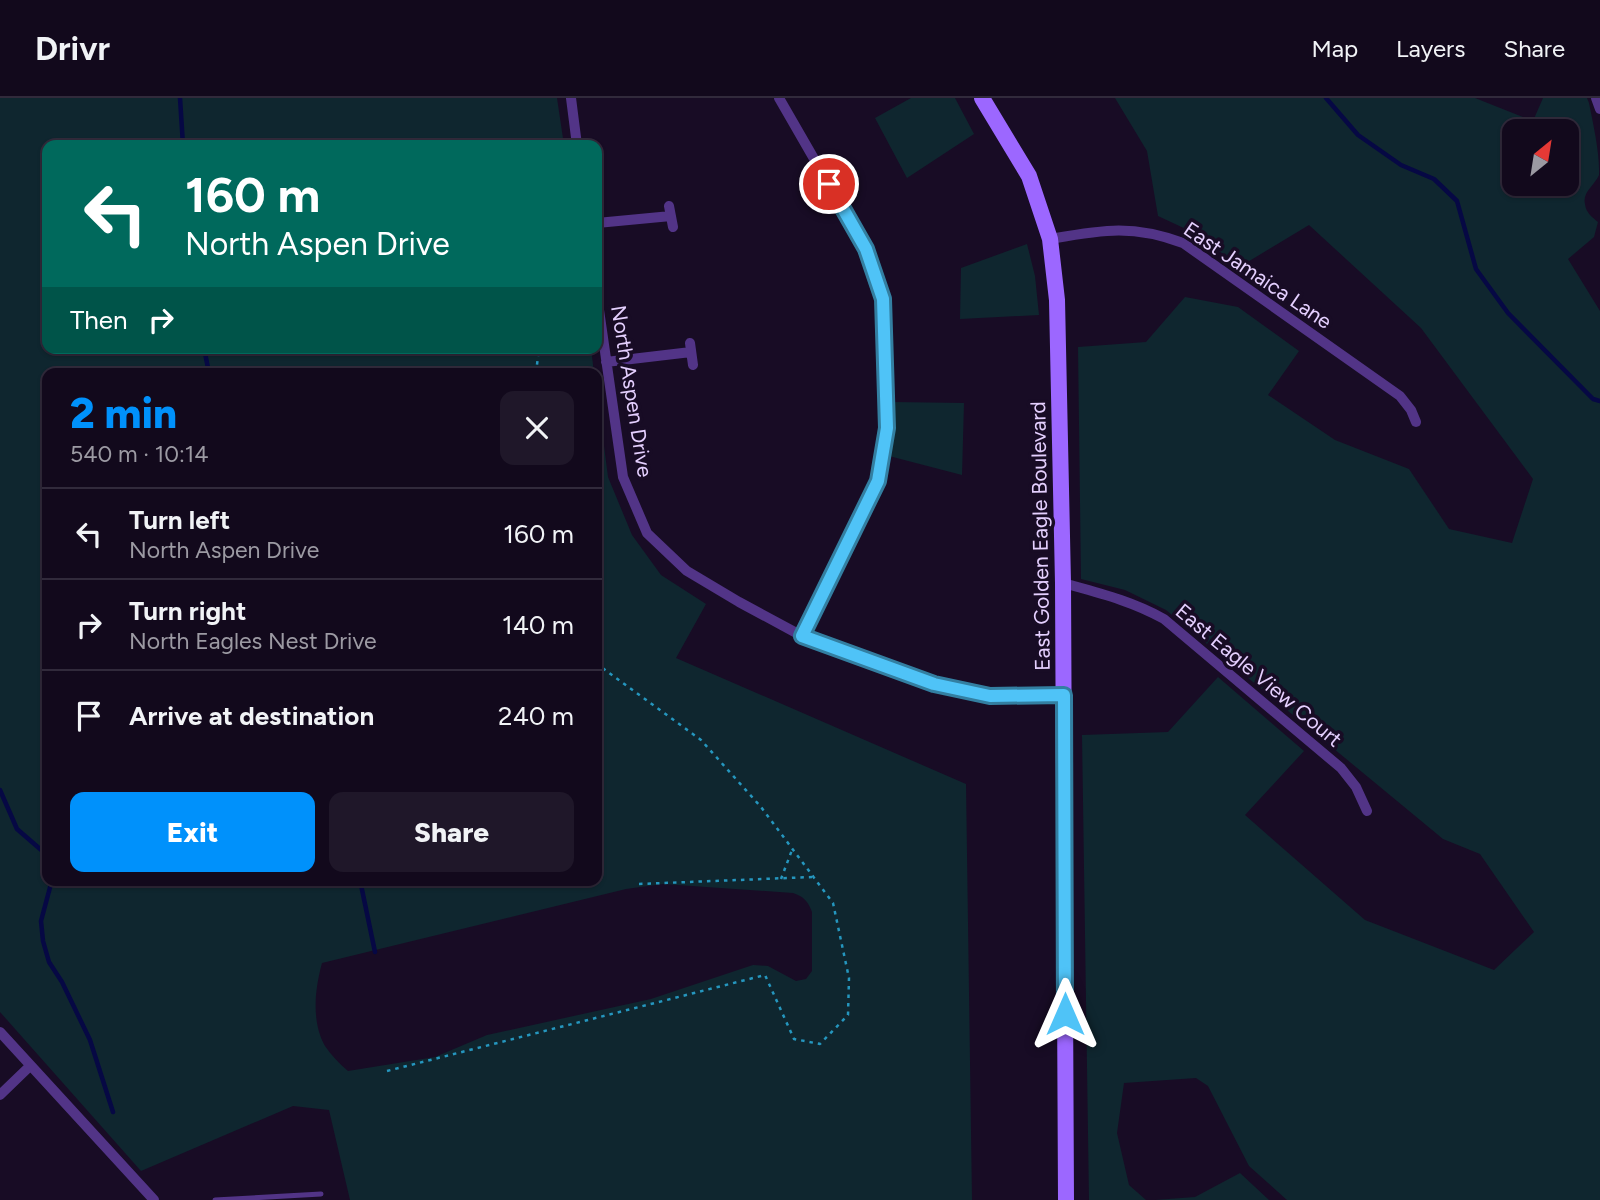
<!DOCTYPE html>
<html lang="en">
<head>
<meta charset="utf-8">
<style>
  body { margin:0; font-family:Figtree,sans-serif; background:#1f1729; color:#f1f3f6; height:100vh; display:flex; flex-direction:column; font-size:26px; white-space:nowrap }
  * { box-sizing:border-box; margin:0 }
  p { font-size:23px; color:#9c9aa3 }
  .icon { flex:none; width:38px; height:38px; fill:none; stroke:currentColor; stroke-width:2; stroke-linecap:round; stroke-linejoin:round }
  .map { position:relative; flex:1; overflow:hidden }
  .side { position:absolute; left:42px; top:270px; width:560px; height:518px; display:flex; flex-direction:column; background:#12091c; border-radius:14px; box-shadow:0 2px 5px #0004,0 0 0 2px #312a3b }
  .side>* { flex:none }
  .top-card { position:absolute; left:42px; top:42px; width:560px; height:214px; border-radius:14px; box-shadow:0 2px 5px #0004,0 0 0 2px #312a3b; background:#00695c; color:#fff; overflow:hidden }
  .needle { width:46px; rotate:30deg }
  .buttons { position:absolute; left:1502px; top:21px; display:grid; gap:14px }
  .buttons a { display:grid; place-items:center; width:77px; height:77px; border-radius:14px; background:#12091c; box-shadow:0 2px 5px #0004,0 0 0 2px #312a3b; font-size:35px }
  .pin { position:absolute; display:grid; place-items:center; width:60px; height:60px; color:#fff; margin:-30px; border:4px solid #fff; border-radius:50%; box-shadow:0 2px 7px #0007 }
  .me { position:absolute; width:77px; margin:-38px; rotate:0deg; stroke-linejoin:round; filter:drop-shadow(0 0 5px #0008) }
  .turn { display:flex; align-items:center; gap:24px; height:147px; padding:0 28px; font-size:32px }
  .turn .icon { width:91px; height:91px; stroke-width:2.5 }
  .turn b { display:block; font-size:49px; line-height:60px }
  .then { display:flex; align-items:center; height:66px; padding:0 28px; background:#0003; gap:14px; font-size:26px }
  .round { display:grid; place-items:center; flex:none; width:74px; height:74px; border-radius:14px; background:#1f1729 }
  .head { display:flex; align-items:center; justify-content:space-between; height:119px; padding:0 28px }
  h1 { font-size:42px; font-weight:800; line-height:52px; color:#0091fb }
  .button { display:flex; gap:14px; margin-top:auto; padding:14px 28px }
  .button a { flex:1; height:80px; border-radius:14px; background:#0091fb; color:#fff; font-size:28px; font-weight:800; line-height:80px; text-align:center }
  .button a+a { background:#1f1729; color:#f1f3f6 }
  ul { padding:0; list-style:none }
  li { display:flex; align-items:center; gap:21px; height:91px; padding:0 28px; border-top:2px solid #312a3b }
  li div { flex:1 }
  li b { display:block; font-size:26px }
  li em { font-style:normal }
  header { display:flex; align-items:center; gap:42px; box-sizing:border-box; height:98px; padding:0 35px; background:#12091c; border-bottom:2px solid #312a3b }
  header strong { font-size:33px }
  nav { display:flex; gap:38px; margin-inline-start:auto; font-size:24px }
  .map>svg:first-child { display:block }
  .green { fill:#0f262f; fill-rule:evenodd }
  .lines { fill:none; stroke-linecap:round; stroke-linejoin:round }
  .stream { stroke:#060844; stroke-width:4.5 }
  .path { stroke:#2596be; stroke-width:2.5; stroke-dasharray:3.5 5; stroke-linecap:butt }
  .lane { stroke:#523487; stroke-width:5 }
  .street { stroke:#523487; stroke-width:10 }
  .secondary { stroke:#9c67ff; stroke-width:16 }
  .route-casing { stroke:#337fa1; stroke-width:18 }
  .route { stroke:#4fc3f7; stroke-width:12 }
  .labels { text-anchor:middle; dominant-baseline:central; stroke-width:7; stroke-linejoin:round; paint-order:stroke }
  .street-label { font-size:21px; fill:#e5d0ff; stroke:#180c25 }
</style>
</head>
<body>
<header>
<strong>Drivr</strong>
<nav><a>Map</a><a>Layers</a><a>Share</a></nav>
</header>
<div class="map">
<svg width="1600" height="1102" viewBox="0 0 1600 1102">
  <rect width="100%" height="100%" fill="#180c25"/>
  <path class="green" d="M0,0H557L564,47H47V250H591L594,275H47V782H597V293L608,379L632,437L661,477L706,506L676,560L966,686L972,1102H350L329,1012L293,1008L141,1073L0,914ZM663,786L793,795C804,799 808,803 812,814V873L806,881L796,883L768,868L753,867L651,901L487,937L435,959L348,973C340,966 331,957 325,948C311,923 315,891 322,865L626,791Z
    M911,0H955L974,36L907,80L875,20Z
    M1115,0H1475L1533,23L1543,0H1587L1589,5C1593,25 1600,56 1599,77C1595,87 1582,94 1585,106C1586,115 1592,119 1598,124L1594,139L1568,161L1600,213V1102H1287L1249,1068L1208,988L1196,980L1124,985L1117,1035L1129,1087L1146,1102H1089L1082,637L1168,634L1218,579L1304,653L1245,717L1365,822L1494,872L1534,834L1480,756L1443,741L1166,512L1125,492L1081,481L1078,249L1146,244L1185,199L1238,209L1299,253L1268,297L1335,342L1409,371L1449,431L1512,445L1533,381L1421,230L1309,127L1241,168L1188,132L1158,118L1147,53ZM1514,33H1566V86H1514Z
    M1027,146L1035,178L1039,217L960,221L961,170Z
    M892,304L964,305L962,377L889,358Z
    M1240,1075L1269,1102H1155L1195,1099Z"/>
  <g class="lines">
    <path class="stream" d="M180,0L183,47
      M1326,0L1358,37L1401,67L1434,81L1457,103L1476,171L1508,215L1593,301L1600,303
      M204,250L209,275
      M0,692L17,731L47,757
      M52,782L41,823L43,843L49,864L62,884L90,942L113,1014
      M360,782L375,854"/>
    <path class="path" d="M536,275L539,250
      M781,781L792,752
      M639,786L812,779
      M387,973L765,877L794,941L820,946L848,917L849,880L833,805L761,709L701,642L597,566"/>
    <path class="lane" d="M215,1102L321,1096"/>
    <path class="street" d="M571,0L577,47
      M779,0L866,151L883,201L887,330L878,383L802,538
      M1596,0L1600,11
      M669,108L673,129
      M597,125L671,118
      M1050,141C1102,132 1132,126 1183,145L1400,298L1411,312L1416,324
      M597,198L623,379L647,435L687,473L739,504L802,538L934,586L990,598L1064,597
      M690,245L693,267
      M606,264L691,254
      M1063,485C1099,495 1132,503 1164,521L1341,670L1356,689L1367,713
      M0,934L154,1102
      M0,997L30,968"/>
    <path class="secondary" d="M982,0L1029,78L1050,141L1057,202L1063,485L1066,1102"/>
  </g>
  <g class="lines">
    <g class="route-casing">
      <path id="route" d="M829,86L866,151L883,201L887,330L878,383L802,538L934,586L990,598L1064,597L1065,916"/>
    </g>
    <use href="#route" class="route"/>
  </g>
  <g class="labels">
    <g class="street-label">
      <text transform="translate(1258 177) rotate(34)">East Jamaica Lane</text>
      <text transform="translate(632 293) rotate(81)">North Aspen Drive</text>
      <text transform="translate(1040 438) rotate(-91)">East Golden Eagle Boulevard</text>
      <text transform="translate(1259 577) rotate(40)">East Eagle View Court</text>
    </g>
  </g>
</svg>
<div class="buttons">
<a><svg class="needle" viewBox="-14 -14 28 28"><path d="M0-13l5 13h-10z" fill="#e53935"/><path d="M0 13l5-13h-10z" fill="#9c9aa3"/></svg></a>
</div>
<div class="pin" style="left:829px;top:86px;background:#d93025"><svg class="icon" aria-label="arrive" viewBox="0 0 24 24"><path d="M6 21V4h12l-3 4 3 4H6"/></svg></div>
<svg class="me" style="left:1065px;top:916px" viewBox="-20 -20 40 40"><path d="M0-17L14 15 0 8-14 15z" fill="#4fc3f7" stroke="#fff" stroke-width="4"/></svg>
<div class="top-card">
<div class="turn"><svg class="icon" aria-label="left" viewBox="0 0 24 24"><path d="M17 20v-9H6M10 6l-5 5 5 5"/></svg><div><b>160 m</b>North Aspen Drive</div></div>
<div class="then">Then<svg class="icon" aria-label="right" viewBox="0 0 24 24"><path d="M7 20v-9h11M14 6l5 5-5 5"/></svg></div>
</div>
<section class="side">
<div class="head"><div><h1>2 min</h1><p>540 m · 10:14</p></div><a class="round"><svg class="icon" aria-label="close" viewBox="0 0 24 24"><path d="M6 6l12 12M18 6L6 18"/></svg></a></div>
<ul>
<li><svg class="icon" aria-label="left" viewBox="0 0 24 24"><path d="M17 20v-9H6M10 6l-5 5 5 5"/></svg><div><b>Turn left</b><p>North Aspen Drive</p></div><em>160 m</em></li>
<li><svg class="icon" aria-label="right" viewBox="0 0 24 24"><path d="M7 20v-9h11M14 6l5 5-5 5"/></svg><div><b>Turn right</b><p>North Eagles Nest Drive</p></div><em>140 m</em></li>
<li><svg class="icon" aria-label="arrive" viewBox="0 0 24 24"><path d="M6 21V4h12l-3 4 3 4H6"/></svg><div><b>Arrive at destination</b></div><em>240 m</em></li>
</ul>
<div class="button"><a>Exit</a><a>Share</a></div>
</section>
</div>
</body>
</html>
